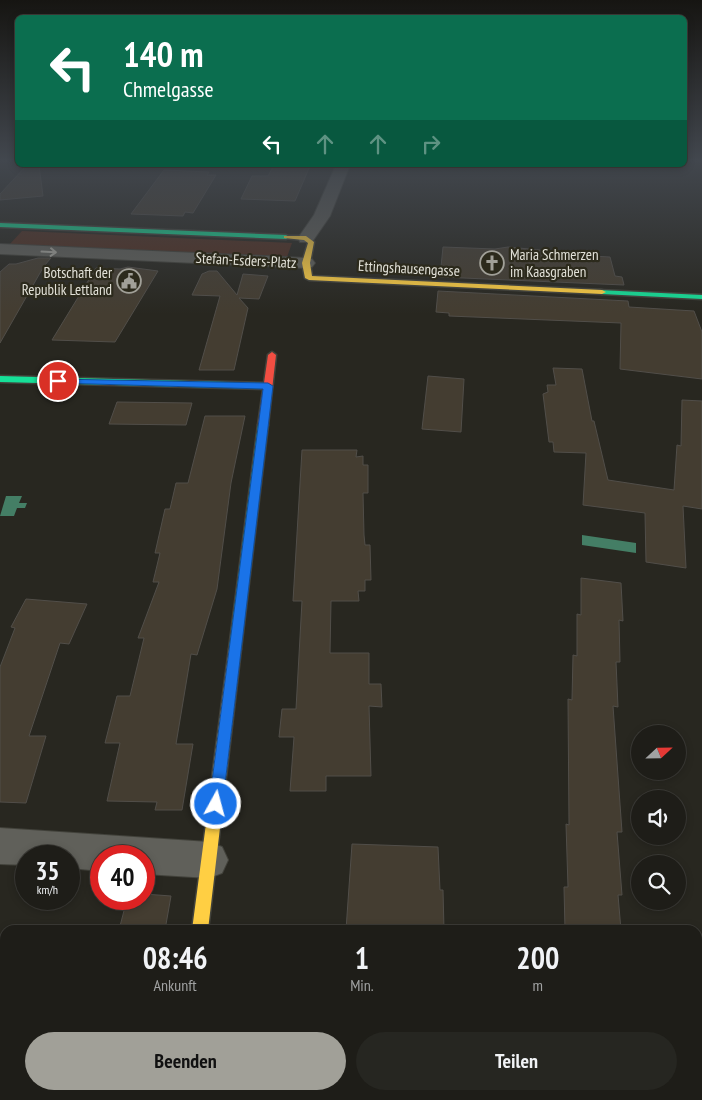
<!DOCTYPE html>
<html lang="de">
<head>
<meta charset="utf-8">
<style>
  body { margin:0; font-family:"PT Sans Narrow",sans-serif; background:#262621; color:#f1f3f6; height:100vh; display:flex; flex-direction:column; font-size:19px; white-space:nowrap }
  * { box-sizing:border-box; margin:0 }
  p { font-size:16px; color:#a1a2a2 }
  .icon { flex:none; width:28px; height:28px; fill:none; stroke:currentColor; stroke-width:2; stroke-linecap:round; stroke-linejoin:round }
  .map { position:relative; flex:1; overflow:hidden }
  .details { position:absolute; left:0px; top:925px; width:702px; height:175px; display:flex; flex-direction:column; background:#1e1d18; border-radius:15px 15px 0 0; box-shadow:0 2px 8px #0003,0 0 0 1px #3c3b37 }
  .details>* { flex:none }
  .guide { position:absolute; left:15px; top:15px; width:672px; height:152px; border-radius:8px; box-shadow:0 2px 8px #0003,0 0 0 1px #3c3b37; background:#0b6e4f; color:#fff; overflow:hidden }
  .needle { width:32px; rotate:68deg }
  .tools { position:absolute; left:631px; top:725px; display:grid; gap:10px }
  .tools a { display:grid; place-items:center; width:55px; height:55px; border-radius:50%; background:#1e1d18; box-shadow:0 2px 8px #0003,0 0 0 1px #3c3b37; font-size:25px }
  .speed { position:absolute; left:15px; top:845px; display:flex; gap:10px; font-size:25px; font-weight:700; text-align:center }
  .speed>* { display:grid; place-content:center; width:65px; height:65px; border-radius:50%; background:#1e1d18; box-shadow:0 2px 8px #0003,0 0 0 1px #3c3b37; line-height:1 }
  .speed small { font-size:12px; font-weight:400 }
  .speed .limit { border:8px solid #d22; background:#fff; color:#111 }
  .pin { position:absolute; display:grid; place-items:center; width:42px; height:42px; color:#fff; margin:-21px; border:2px solid #fff; border-radius:50%; box-shadow:0 1px 5px #0007 }
  .me { position:absolute; width:55px; margin:-28px; rotate:7deg; stroke-linejoin:round; filter:drop-shadow(0 0 4px #0008) }
  .turn { display:flex; align-items:center; gap:18px; height:105px; padding:0 25px; font-size:22px }
  .turn .icon { width:65px; height:65px; stroke-width:2.5 }
  .turn b { display:block; font-size:35px; line-height:42px }
  .lanes { display:flex; align-items:center; height:48px; padding:0 25px; background:#0003; justify-content:center; gap:25px; direction:ltr }
  .lanes .off { opacity:.35 }
  .eta { display:flex; justify-content:space-evenly; align-items:center; height:85px; text-align:center }
  .eta b { font-size:30px; font-weight:700; line-height:35px }
  .primary-button { display:flex; gap:10px; margin-top:auto; padding:10px 25px }
  .primary-button a { flex:1; height:58px; border-radius:30px; background:#a1a098; color:#111; font-size:20px; font-weight:700; line-height:58px; text-align:center }
  .primary-button a+a { background:#262621; color:#f1f3f6 }
  .map>svg:first-child { display:block }
  .green { fill:#502f21 }
  .water { fill:#447e65 }
  .building { fill:#443d31; stroke:#514e49 }
  .lines { fill:none; stroke-linecap:round; stroke-linejoin:round }
  .street-casing { stroke:#42423b; stroke-width:2 }
  .fast-casing { stroke:#42423b; stroke-width:3 }
  .slow-casing { stroke:#42423b; stroke-width:3 }
  .jam-casing { stroke:#42423b; stroke-width:3 }
  .street { fill:#60605a; fill-rule:evenodd }
  .fast { fill:#16e098; fill-rule:evenodd }
  .slow { fill:#ffcf43; fill-rule:evenodd }
  .jam { fill:#f24e42; fill-rule:evenodd }
  .oneway { stroke:#a8a79f }
  .route { fill:#1a73e8; stroke:#114b97 }
  .labels { text-anchor:middle; dominant-baseline:central; stroke-width:4.5; stroke-linejoin:round; paint-order:stroke }
  .far-poi-label { font-size:15px; fill:#e2e1d8; stroke:#2c2a1c; text-anchor:start }
  .far-street-label { font-size:15px; fill:#e2e1d8; stroke:#2c2a1c }
</style>
</head>
<body>
<div class="map">
<svg width="702" height="1100" viewBox="0 0 702 1100">
  <rect width="100%" height="100%" fill="#282720"/>
  <path class="green" d="M22,231L292,243L287,257L9,245Z"/>
  <path class="water" d="M6,496H22L19,503H27L25,508H17L14,516H0Z
    M582,535L636,543V553L582,545Z"/>
  <path class="building" d="M27,165H39L43,196L0,200V194Z
    M274,165L310,166L295,201L241,199L252,176H268Z
    M164,170L209,172L207,175H216L193,213L185,212L183,216L131,214Z
    M443,247L495,249L508,247L540,250V253L610,257L615,276L622,277L624,285L440,277Z
    M38,258H51L44,266L0,343V272L9,264H16Z
    M128,267L158,271L115,342L52,340L96,268L120,269Z
    M209,271H217L237,295L243,274L268,276L259,299L239,298L248,308L234,370H199L220,296L192,295L202,274Z
    M438,291L628,301L629,307L694,311L702,332V379L620,369L621,323L449,316V313L436,312Z
    M553,368L582,369L592,421H594L608,480L674,490L677,445L681,446L682,400L702,401V509L683,506L686,568L646,562L645,513L583,505L586,453L554,452L553,442H549L543,394L548,392L547,385H556Z
    M428,376L464,379L461,432L422,429Z
    M117,402L192,403L186,425L109,424Z
    M205,416H245L231,483L217,589L197,655L191,654L176,744H193L182,810H155L157,802L107,801L120,743H105L117,696H130L144,638H138L159,582H153L160,553H155L165,509H170L176,483H188Z
    M302,450H357L356,457L363,456V465H368V493H363L364,535L365,545H370L371,580H365V591H358L359,601H331L330,653H369V684H381L382,707L369,706L371,776H326V791H290L294,737H279L282,709H296L302,601H293Z
    M581,578L621,583L623,621L619,620L620,662H616L618,707L613,706L622,832H617L622,895H618L621,930H565L564,887H568L566,824L569,825L568,699L572,700L573,655L577,656V614L581,615Z
    M26,599L87,604L69,644L60,643L29,736H46L26,803L0,802V667L15,628L11,627Z
    M352,844L438,847L440,890H443L444,930H346Z
    M144,894L171,896L165,930H119L127,899H144Z"/>
  <g class="lines">
    <g class="street-casing">
      <path id="street" d="M336,165H350L330,216L312,242H300L298,238L314,215Z
        M0,244L306,258L312,259L315,263L312,267L306,268L0,254Z
        M0,828L209,842L222,847L228,860L222,873L209,878L144,874V856H101V871L69,868V856H26V865L0,864Z
        M155,1095H201V1100H155Z"/>
    </g>
    <g class="fast-casing">
      <path id="fast" d="M0,223L286,235L289,237L286,239L0,227Z
        M599,290L702,295V299L602,294L598,292Z
        M0,376L268,383L272,386L268,389L0,382Z
        M263,422L268,425L241,649L239,652L235,654L231,652L229,649L258,425Z"/>
    </g>
    <g class="slow-casing">
      <path id="slow" d="M284,236H306L314,242L310,263L312,276L602,290L606,292L602,294L309,280L305,278L302,263L308,243L304,240L284,238Z
        M235,644L239,646L241,649L208,930H192L229,649L231,646Z"/>
    </g>
    <g class="jam-casing">
      <path id="jam" d="M272,352L276,355L268,425L263,428L258,425L268,355Z"/>
    </g>
    <use href="#street" class="street"/>
    <use href="#fast" class="fast"/>
    <use href="#slow" class="slow"/>
    <use href="#jam" class="jam"/>
  </g>
  <defs><path id="oneway-shaft" d="M-6 0H5M1.5-3L5.5 0L1.5 3" fill="none" stroke-width="1.6" stroke-linecap="round" stroke-linejoin="round" transform="scale(1.25)"/></defs>
  <use class="oneway" href="#oneway-shaft" transform="translate(49 252) rotate(3)"/>
  <linearGradient id="sky" x2="0" y2="1"><stop stop-color="#161512"/><stop offset="0.51" stop-color="#42474e"/><stop offset="1" stop-color="#42474e" stop-opacity="0"/></linearGradient>
  <rect width="702" height="314" fill="url(#sky)"/>
  <path class="route" d="M54,379L268,383L273,386L222,809L216,811L211,809L209,804L263,389L58,383L53,381Z"/>
  <defs>
    <g id="church-ring" transform="scale(1.25)"><circle r="9.5" fill="#2c2a1c" stroke="#a1a098" stroke-width="1.5"/><path d="M-1.2-6h2.4v3.5h3.3v2.4h-3.3V6h-2.4V-.1h-3.3v-2.4h3.3Z" fill="#a1a098"/></g>
    <g id="civic-ring" transform="scale(1.25)"><circle r="9.5" fill="#2c2a1c" stroke="#a1a098" stroke-width="1.5"/><path d="M-.6-6.5H3V-4.5H.6V-3L4-1V1h2V6H-6V1h2V-1L-.6-3ZM-1.2 2.5V6h2.4V2.5Z" fill="#a1a098"/></g>
  </defs>
  <g fill-rule="evenodd">
    <use href="#church-ring" x="492" y="263"/>
    <use href="#civic-ring" x="129" y="281"/>
  </g>
  <g class="labels">
    <g class="far-poi-label">
      <text x="510" y="254">Maria Schmerzen<tspan x="510" dy="17">im Kaasgraben</tspan></text>
      <text x="112" y="272" text-anchor="end">Botschaft der<tspan x="112" dy="17">Republik Lettland</tspan></text>
    </g>
    <g class="far-street-label">
      <text transform="translate(246 260) rotate(3)">Stefan-Esders-Platz</text>
      <text transform="translate(409 268) rotate(3)">Ettingshausengasse</text>
    </g>
  </g>
</svg>
<div class="tools">
<a><svg class="needle" viewBox="-14 -14 28 28"><path d="M0-13l5 13h-10z" fill="#e53935"/><path d="M0 13l5-13h-10z" fill="#a1a2a2"/></svg></a>
<a><svg class="icon" aria-label="sound" viewBox="0 0 24 24"><path d="M4 9h4l5-4v14l-5-4H4zM17 9q2 3 0 6"/></svg></a>
<a><svg class="icon" aria-label="search" viewBox="0 0 24 24"><circle cx="10" cy="10" r="6"/><path d="M15 15l6 6"/></svg></a>
</div>
<div class="speed"><div>35<small>km/h</small></div><div class="limit">40</div></div>
<div class="pin" style="left:58px;top:381px;background:#d93025"><svg class="icon" aria-label="arrive" viewBox="0 0 24 24"><path d="M6 21V4h12l-3 4 3 4H6"/></svg></div>
<svg class="me" style="left:216px;top:804px" viewBox="-20 -20 40 40"><circle r="17" fill="#1a73e8" stroke="#fff" stroke-width="3"/><path d="M0-11L8 9 0 5-8 9z" fill="#fff"/></svg>
<div class="guide">
<div class="turn"><svg class="icon" aria-label="left" viewBox="0 0 24 24"><path d="M17 20v-9H6M10 6l-5 5 5 5"/></svg><div><b>140 m</b>Chmelgasse</div></div>
<div class="lanes"><svg class="icon" aria-label="left" viewBox="0 0 24 24"><path d="M17 20v-9H6M10 6l-5 5 5 5"/></svg><svg class="icon off" aria-label="ahead" viewBox="0 0 24 24"><path d="M12 20V5M6 11l6-6 6 6"/></svg><svg class="icon off" aria-label="ahead" viewBox="0 0 24 24"><path d="M12 20V5M6 11l6-6 6 6"/></svg><svg class="icon off" aria-label="right" viewBox="0 0 24 24"><path d="M7 20v-9h11M14 6l5 5-5 5"/></svg></div>
</div>
<section class="details">
<div class="eta">
<div><b>08:46</b><p>Ankunft</p></div>
<div><b>1</b><p>Min.</p></div>
<div><b>200</b><p>m</p></div>
</div>
<div class="primary-button"><a>Beenden</a><a>Teilen</a></div>
</section>
</div>
</body>
</html>
